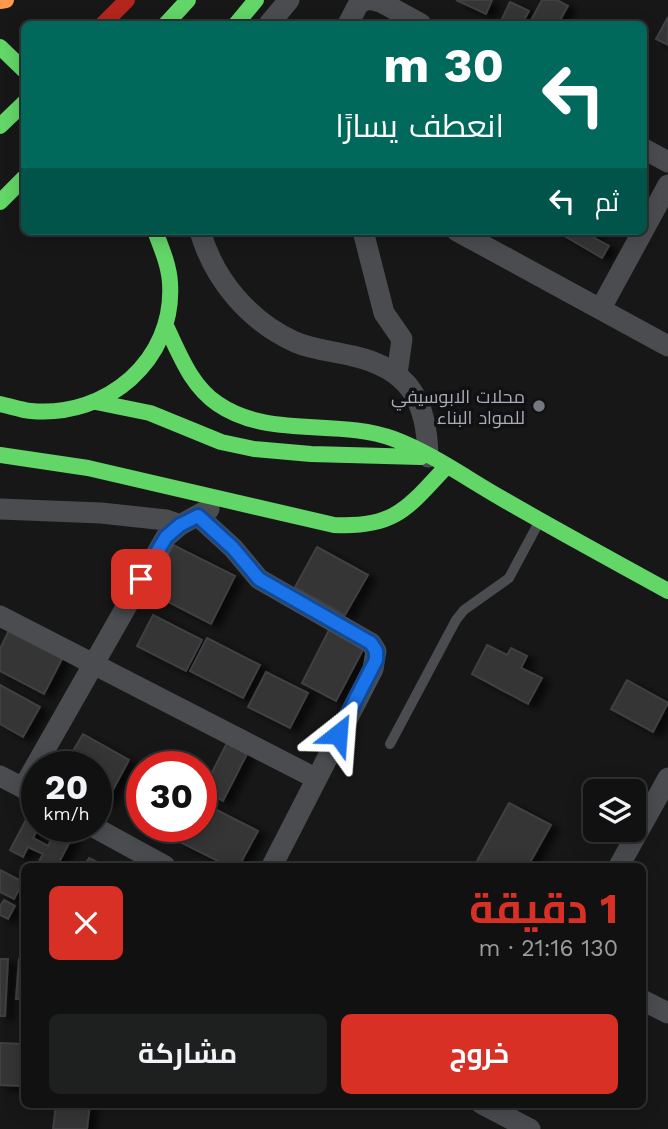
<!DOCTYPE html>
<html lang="ar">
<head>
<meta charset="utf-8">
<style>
  body { margin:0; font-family:"Work Sans",Cairo,sans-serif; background:#1e1f1f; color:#f1f3f6; direction:rtl; height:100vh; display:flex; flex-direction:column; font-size:26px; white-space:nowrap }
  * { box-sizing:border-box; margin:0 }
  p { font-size:23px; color:#9c9d9f }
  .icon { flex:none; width:38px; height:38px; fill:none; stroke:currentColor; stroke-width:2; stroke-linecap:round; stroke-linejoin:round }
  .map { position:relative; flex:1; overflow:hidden; direction:ltr }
  .side { position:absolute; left:21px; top:863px; width:625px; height:245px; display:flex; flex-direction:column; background:#111; border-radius:10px; box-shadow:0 4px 18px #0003,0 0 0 2px #303131; direction:rtl }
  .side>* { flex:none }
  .hud { position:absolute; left:21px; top:21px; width:626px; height:214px; border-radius:10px; box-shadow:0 4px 18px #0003,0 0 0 2px #303131; direction:rtl; background:#00695c; color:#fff; overflow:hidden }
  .controls { position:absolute; left:583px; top:779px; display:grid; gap:14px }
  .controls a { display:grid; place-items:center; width:63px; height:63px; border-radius:10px; background:#111; box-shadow:0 4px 18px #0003,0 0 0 2px #303131; font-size:35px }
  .speed { position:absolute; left:21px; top:751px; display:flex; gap:14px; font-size:35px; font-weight:700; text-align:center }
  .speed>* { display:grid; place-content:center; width:91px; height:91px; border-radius:50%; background:#111; box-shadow:0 4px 18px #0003,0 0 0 2px #303131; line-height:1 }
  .speed small { font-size:18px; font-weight:400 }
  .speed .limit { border:10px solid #d22; background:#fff; color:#111 }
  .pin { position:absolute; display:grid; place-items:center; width:60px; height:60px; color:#fff; margin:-30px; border-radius:14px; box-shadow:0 4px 10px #0006 }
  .me { position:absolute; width:77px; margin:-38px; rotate:28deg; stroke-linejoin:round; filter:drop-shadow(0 0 5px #0008) }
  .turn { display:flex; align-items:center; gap:24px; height:147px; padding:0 28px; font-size:32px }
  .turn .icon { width:91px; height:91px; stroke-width:2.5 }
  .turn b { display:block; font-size:49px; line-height:60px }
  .then { display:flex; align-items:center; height:66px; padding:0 28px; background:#0003; gap:14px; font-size:26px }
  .round { display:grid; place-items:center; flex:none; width:74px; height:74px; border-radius:10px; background:#1e1f1f }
  .head { display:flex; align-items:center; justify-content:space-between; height:119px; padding:0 28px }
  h1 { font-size:42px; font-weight:700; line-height:52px; color:#d93025 }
  .action { display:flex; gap:14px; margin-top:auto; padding:14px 28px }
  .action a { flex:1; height:80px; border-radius:10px; background:#d93025; color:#fff; font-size:28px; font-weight:700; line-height:80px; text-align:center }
  .action a+a { background:#1e1f1f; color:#f1f3f6 }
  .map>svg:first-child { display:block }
  .building { fill:#353536; stroke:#3f4043; stroke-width:2; filter:url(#shadow) }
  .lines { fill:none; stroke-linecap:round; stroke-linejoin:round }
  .lane { stroke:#4b4c50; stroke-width:10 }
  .street { stroke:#4b4c50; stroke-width:21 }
  .fast { stroke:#63d668; stroke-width:16 }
  .slow { stroke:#ff974d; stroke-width:16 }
  .jam { stroke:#b3261e; stroke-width:16 }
  .route-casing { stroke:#114b97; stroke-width:18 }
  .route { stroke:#1a73e8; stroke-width:12 }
  .poi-dot { fill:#757880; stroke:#111113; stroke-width:2.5 }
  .labels { text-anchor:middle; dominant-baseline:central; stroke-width:7; stroke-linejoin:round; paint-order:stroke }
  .poi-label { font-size:18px; fill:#a8adb8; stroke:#111113; text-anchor:end }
</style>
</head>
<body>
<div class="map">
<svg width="668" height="1129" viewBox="0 0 668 1129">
  <defs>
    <filter id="shadow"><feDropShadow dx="8" dy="4.5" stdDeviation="3.5" flood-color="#0009"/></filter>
  </defs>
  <rect width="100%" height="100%" fill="#171717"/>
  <path class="building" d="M456,0H492L486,14Z
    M542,0H557L568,6L558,24H529Z
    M510,2L529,11L522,24L500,23Z
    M668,17V45L656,39Z
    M556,231H595L591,236L609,246L602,258Z
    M173,545L235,576L211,624L149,592Z
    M317,547L368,575L345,615L295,587Z
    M153,615L202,640L186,671L137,646Z
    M330,628L365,646L336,701L302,683Z
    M9,630L63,657L44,694L0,671V649Z
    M207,638L260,665L243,698L190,671Z
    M487,645L507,655L511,648L527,656L521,668L542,678L528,704L472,674Z
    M266,672L308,693L290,728L248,707Z
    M627,680L668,703L653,732L611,709Z
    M0,685L40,707L23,737L0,724Z
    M83,734L129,760L107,801L96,795V766H64Z
    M227,743L247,754L223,801L203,790Z
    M201,802L258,831L239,866H228L178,841L185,826H201Z
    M509,803L551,825L528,866H481L476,863Z
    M28,816L37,821V826H39L33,838L48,846L58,826H63L75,832L57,866L37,865L43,854L28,847L23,857L10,850Z
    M89,858L105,866H84Z
    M0,870L23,882L14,899L0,892Z
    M4,900L15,906L8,919L0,915V906Z
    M0,959H8L5,1016H0Z
    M19,959H24V999H16Z
    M0,1043L23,1044L21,1086L0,1085Z
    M56,1104H90L87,1129H53Z"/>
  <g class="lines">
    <path class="lane" d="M390,744L456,620L464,610L509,578L538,524"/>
    <path class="street" d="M373,0L381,2L421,24
      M269,24L289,0
      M348,24L359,3L367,0
      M644,149L668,162
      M644,229L668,185
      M200,231C214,280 249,321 295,342C314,350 333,351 353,356C410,369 427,401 428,457
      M363,231L384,313L402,339L397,374
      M457,231L668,346
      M601,308L643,231
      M0,509L101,513L166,520L180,525
      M198,516L233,548L259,579L371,643L376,651L373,669L272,866
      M0,616L315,778
      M0,776L37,795
      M23,788L166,537L180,525L209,509
      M92,826L165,866
      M619,866L668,778
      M642,1000L668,1013
      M482,1104L530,1129"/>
    <path class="fast" d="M166,24L188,0
      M236,24L256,0
      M0,47L24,70
      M0,126L24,103
      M0,202L24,178
      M166,326C180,355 191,386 218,404C269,439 338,418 394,439C431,453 466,478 501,498C556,530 612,560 668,591
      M96,402L150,413L221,442L254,449L311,454L421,457
      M0,404C10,406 21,410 31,411C107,418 175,360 170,283C169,265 161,247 155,231
      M0,455L88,468L334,525C394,528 407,509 445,468"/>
    <path class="slow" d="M0,1L6,0"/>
    <path class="jam" d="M103,24L127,0"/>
  </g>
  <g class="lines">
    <g class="route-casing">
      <path id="route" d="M141,579L166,537L180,525L198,516L233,548L259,579L371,643L376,651V660L338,734"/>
    </g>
    <use href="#route" class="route"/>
  </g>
  <circle class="poi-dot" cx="539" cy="406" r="7"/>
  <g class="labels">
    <g class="poi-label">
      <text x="525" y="396">محلات الابوسيفي<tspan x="525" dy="21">للمواد البناء</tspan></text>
    </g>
  </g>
</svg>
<div class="controls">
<a><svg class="icon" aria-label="layers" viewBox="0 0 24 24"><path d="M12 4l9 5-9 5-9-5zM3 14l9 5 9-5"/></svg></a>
</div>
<div class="speed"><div>20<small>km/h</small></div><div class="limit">30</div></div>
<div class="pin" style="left:141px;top:579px;background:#d93025"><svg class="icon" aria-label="arrive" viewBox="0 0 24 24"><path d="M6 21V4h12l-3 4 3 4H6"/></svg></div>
<svg class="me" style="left:338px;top:734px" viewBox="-20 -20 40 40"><path d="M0-17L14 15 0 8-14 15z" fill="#1a73e8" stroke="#fff" stroke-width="4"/></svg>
<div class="hud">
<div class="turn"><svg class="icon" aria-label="left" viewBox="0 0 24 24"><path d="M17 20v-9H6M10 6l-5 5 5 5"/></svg><div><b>30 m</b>انعطف يسارًا</div></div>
<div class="then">ثم<svg class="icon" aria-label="left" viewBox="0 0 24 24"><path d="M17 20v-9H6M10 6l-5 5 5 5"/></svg></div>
</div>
<section class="side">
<div class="head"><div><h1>1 دقيقة</h1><p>130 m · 21:16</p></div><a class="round" style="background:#d93025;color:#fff"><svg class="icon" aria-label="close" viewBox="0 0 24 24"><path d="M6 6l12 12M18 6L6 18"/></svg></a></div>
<div class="action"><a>خروج</a><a>مشاركة</a></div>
</section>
</div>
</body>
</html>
